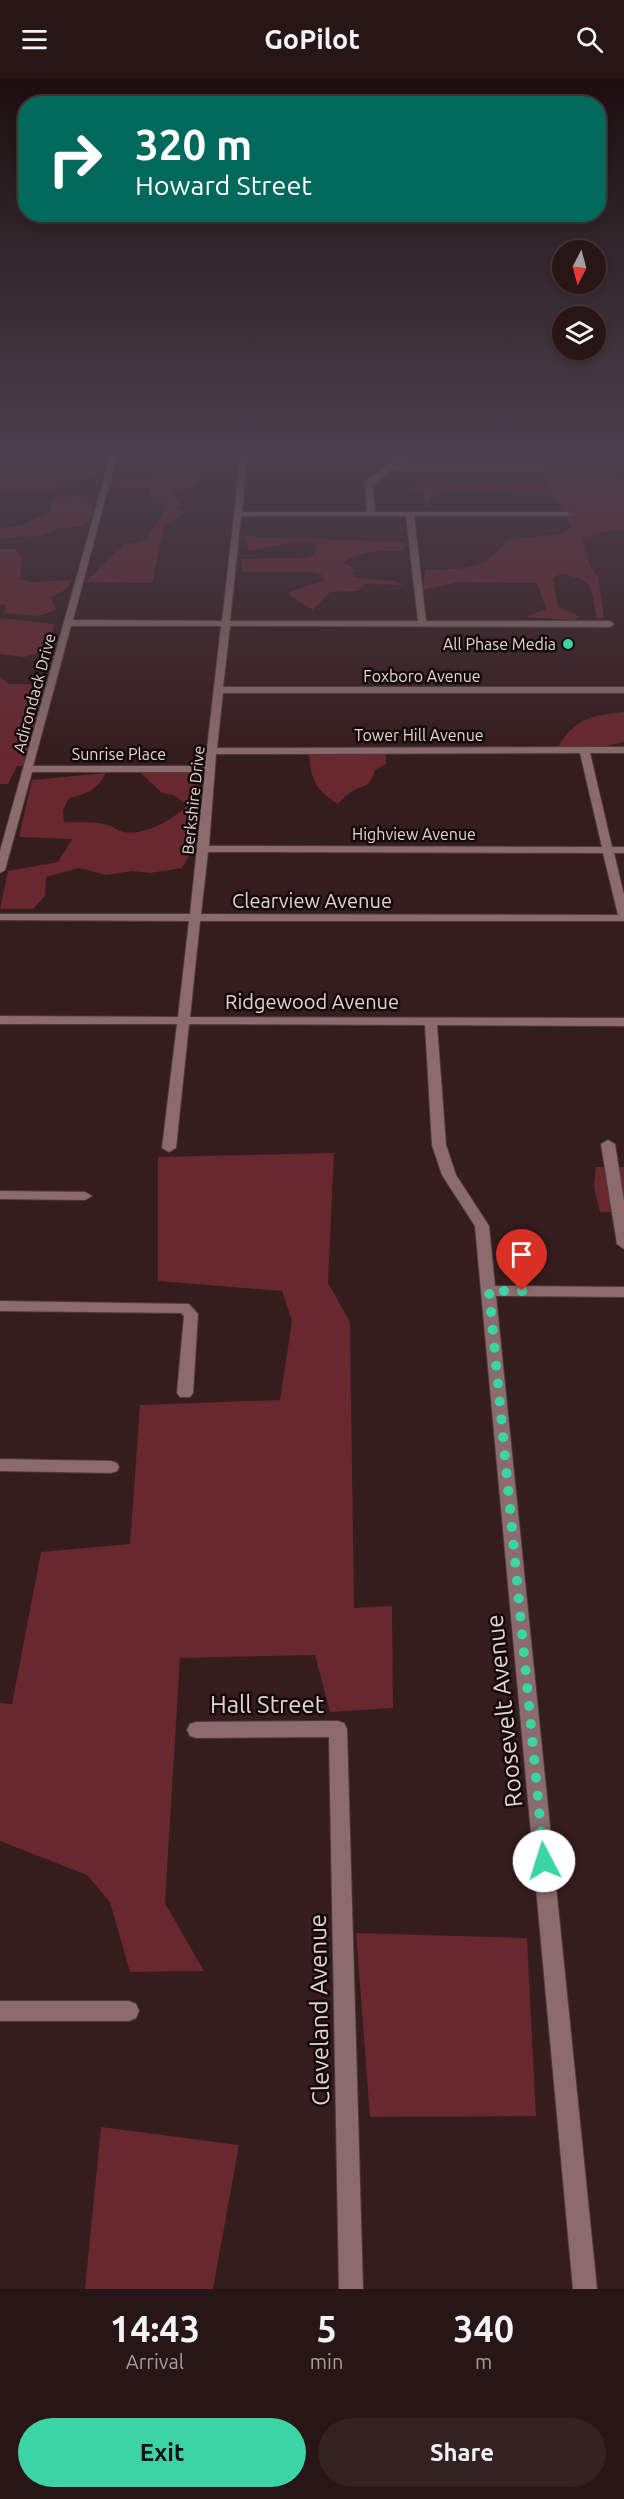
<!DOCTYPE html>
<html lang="en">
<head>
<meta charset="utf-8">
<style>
  body { margin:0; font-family:Ubuntu,sans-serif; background:#342223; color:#f1f3f6; height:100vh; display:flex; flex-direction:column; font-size:22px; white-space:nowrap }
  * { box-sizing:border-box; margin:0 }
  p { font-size:20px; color:#a59fa1 }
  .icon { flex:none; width:33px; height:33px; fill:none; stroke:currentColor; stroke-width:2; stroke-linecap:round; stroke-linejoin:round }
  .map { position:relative; height:2211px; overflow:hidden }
  .drawer { display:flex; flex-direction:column; background:#281516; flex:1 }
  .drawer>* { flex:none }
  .banner { position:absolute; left:18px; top:18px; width:588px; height:126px; border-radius:24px; box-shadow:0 3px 9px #0003,0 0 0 2px #443435; background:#00695c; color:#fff; overflow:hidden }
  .needle { width:39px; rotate:186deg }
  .tools { position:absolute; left:552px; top:162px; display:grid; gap:12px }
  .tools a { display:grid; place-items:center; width:54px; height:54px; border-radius:50%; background:#281516; box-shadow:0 3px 9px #0003,0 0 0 2px #443435; font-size:30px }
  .pin { position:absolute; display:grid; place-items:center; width:51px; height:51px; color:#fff; margin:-62px -26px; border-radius:50% 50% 50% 0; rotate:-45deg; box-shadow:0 0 6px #0007 }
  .pin .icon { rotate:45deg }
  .me { position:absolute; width:66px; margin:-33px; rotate:355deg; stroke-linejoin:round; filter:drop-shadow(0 0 4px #0008) }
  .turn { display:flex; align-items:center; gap:21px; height:126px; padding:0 18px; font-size:27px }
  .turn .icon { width:78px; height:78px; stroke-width:2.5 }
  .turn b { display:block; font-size:42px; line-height:51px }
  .eta { display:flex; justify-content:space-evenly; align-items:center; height:102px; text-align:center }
  .eta b { font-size:36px; font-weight:600; line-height:42px }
  .cta { display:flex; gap:12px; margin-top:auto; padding:12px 18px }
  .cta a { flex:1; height:69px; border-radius:36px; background:#3cd4a4; color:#111; font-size:24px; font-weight:600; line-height:69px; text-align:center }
  .cta a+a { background:#342223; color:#f1f3f6 }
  header { display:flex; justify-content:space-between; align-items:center; height:78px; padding:0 18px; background:#281516; font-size:27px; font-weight:600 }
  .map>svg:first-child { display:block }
  .green { fill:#69272e }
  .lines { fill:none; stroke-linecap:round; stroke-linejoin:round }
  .minor-casing { stroke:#503b3c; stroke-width:2 }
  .minor { fill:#8b6b6b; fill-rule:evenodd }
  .route { stroke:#3cd4a4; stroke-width:10; stroke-dasharray:0 18 }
  .poi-dot { fill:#3cd4a4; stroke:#150a0a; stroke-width:2 }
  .labels { text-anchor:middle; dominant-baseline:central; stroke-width:5; stroke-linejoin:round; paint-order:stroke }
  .far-poi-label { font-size:16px; fill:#e5d3d3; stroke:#150a0a; text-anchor:end }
  .far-street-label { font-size:16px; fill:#e5d3d3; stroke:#150a0a }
  .street-label { font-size:20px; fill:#e5d3d3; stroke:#150a0a }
  .near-street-label { font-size:24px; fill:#e5d3d3; stroke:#150a0a }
</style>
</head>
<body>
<header><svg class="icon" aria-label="menu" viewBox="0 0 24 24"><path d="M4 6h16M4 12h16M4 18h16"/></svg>GoPilot<svg class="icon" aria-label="search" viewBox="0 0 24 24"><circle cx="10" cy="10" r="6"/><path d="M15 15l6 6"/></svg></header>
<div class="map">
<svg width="624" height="2211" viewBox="0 0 624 2211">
  <rect width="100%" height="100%" fill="#351c1d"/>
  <path class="green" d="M0,376H30L42,384L34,387L33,393L65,395L96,392L98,399L61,406L58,412L0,413Z
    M538,376H597L600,393L624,401V452L602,454L582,460L589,486L598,499L604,540H597C590,507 595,502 560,496L553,501L558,529L580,539L573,542L526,539L546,531L537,505L459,504L423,512L425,492C462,491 485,493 508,461L558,456L572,450L563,432L550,415L464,412L434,414L425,430L424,414L411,412L427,404L472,407L488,403L504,409L551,408Z
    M187,391L202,394L196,408L173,413V417L181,424L177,431L185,435L165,446L152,505L86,504L123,466L142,463L149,457L164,432V426L151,421L149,410H125L114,404V402L152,400L164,392Z
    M80,418L93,420L92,439L84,448L60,450L43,457L0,461V450C19,450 34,442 51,433L50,423L59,419Z
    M244,458L404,464L403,473C383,473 358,472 343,485L357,492L351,496L355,500L395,503L404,507L365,506L358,513L330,514L313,532L291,518L289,514L325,502L322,497L307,494H242L241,481L305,480L314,476L316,467C288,461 275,469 249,473Z
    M0,471H15L22,480L20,501L30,504L72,502L65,512L51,519L56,532L38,538L5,535V527L0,526Z
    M0,540L54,546L50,572L24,579L0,576Z
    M0,599L9,606H47L23,688H17L8,706H0Z
    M624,634V664L601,669H558C575,640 593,637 624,634Z
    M309,675H386V686L375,692C371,707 367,707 354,712C348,715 343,721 338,726C315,712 311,701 309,675Z
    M106,695C97,712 87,716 69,720L63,732L64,744C78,745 94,743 107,747C112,748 116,751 120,753C142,760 172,742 188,727L173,717L162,715L141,695H201L190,777L182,790L150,795L132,793L106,797L79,790L46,799L45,818L33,831H0L8,793L58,784L72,761L19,759L32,702Z
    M334,1075L328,1205L350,1244L354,1530L392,1528L393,1630L330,1634L315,1577L180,1580L165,1825L204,1893L130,1894L110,1824L87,1797L0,1763V1625L12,1626L41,1474L130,1466L140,1327L280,1322L292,1243L282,1213L158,1203V1079Z
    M596,1089H624V1134H600L594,1109Z
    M356,1855L527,1860L536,2038L370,2039Z
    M101,2049L239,2067L213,2211H85Z"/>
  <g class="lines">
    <g class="minor-casing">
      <path id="minor" d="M111,376H117L73,542L222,543L241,376H247L242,434H367L365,404L401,378L402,376H408L407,380L397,388H542L546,390L542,392H392L372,407L375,434H567L571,436L567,438H414L426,543H610L614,546L610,549L230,548L223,609H624V615H223L217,670L624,669V675H590L612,769H624V775H614L624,817V843H200L190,939L624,940V948L437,947L446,1067L456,1097L489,1148L495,1208L624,1209V1219L496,1218L597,2211H573L475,1148L442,1097L432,1067L425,947L189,946L176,1070L169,1074L162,1070L177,946H0V938L178,939L189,843L0,842V836H190L205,694H32L5,792L0,795V773ZM241,438H406L418,543H230ZM71,548H221L205,688H33ZM580,675L602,769L209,768L216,676ZM208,774L603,775L618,837L201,836Z
        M608,1062L615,1066L624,1123V1171L617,1166L601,1066Z
        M0,1113L85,1114L92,1118L85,1122L0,1121Z
        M0,1223L189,1226L198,1236L193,1315L190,1319H180L177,1315L184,1238L181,1235L0,1233Z
        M0,1381L111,1383L117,1385L119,1389L117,1393L111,1395L0,1393Z
        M338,1643L344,1645L347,1651L363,2211H339L329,1659L196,1660L190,1658L187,1652L190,1646L196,1644Z
        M0,1923H129L136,1926L139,1933L136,1940L129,1943H0Z"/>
    </g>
    <use href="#minor" class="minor"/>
  </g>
  <linearGradient id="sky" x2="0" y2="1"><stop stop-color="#1d0f10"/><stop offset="0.55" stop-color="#4b404c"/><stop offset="1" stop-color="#4b404c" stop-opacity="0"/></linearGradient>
  <rect width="624" height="685" fill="url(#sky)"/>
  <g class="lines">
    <path class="route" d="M522,1213H489L544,1783"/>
  </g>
  <circle class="poi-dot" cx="568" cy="566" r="6"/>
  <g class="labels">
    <g class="far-poi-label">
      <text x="556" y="566">All Phase Media</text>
    </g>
    <g class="far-street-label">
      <text x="422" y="598">Foxboro Avenue</text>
      <text transform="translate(34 615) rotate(-75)">Adirondack Drive</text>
      <text x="419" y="657">Tower Hill Avenue</text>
      <text x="119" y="676">Sunrise Place</text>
      <text transform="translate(193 722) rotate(-84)">Berkshire Drive</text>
      <text x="414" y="756">Highview Avenue</text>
    </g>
    <g class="street-label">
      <text x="312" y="822">Clearview Avenue</text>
      <text x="312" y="923">Ridgewood Avenue</text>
    </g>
    <g class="near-street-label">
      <text x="267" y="1626">Hall Street</text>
      <text transform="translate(504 1633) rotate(-96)">Roosevelt Avenue</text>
      <text transform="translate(319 1932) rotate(-91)">Cleveland Avenue</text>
    </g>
  </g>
</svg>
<div class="tools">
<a><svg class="needle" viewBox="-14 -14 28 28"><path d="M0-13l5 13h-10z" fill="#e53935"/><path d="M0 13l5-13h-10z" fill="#a59fa1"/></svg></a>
<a><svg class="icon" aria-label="layers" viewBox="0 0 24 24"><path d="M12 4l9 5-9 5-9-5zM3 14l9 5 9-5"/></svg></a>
</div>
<div class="pin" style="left:522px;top:1213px;background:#d93025"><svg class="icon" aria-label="arrive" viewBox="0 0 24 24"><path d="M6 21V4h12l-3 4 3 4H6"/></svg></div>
<svg class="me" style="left:544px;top:1783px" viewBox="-20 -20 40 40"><circle r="19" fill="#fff"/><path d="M0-13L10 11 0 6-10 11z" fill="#3cd4a4"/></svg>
<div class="banner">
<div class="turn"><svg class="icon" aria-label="right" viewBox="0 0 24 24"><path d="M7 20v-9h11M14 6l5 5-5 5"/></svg><div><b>320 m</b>Howard Street</div></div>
</div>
</div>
<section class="drawer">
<div class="eta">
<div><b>14:43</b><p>Arrival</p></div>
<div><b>5</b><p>min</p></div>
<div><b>340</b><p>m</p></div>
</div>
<div class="cta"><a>Exit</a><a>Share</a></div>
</section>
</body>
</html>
